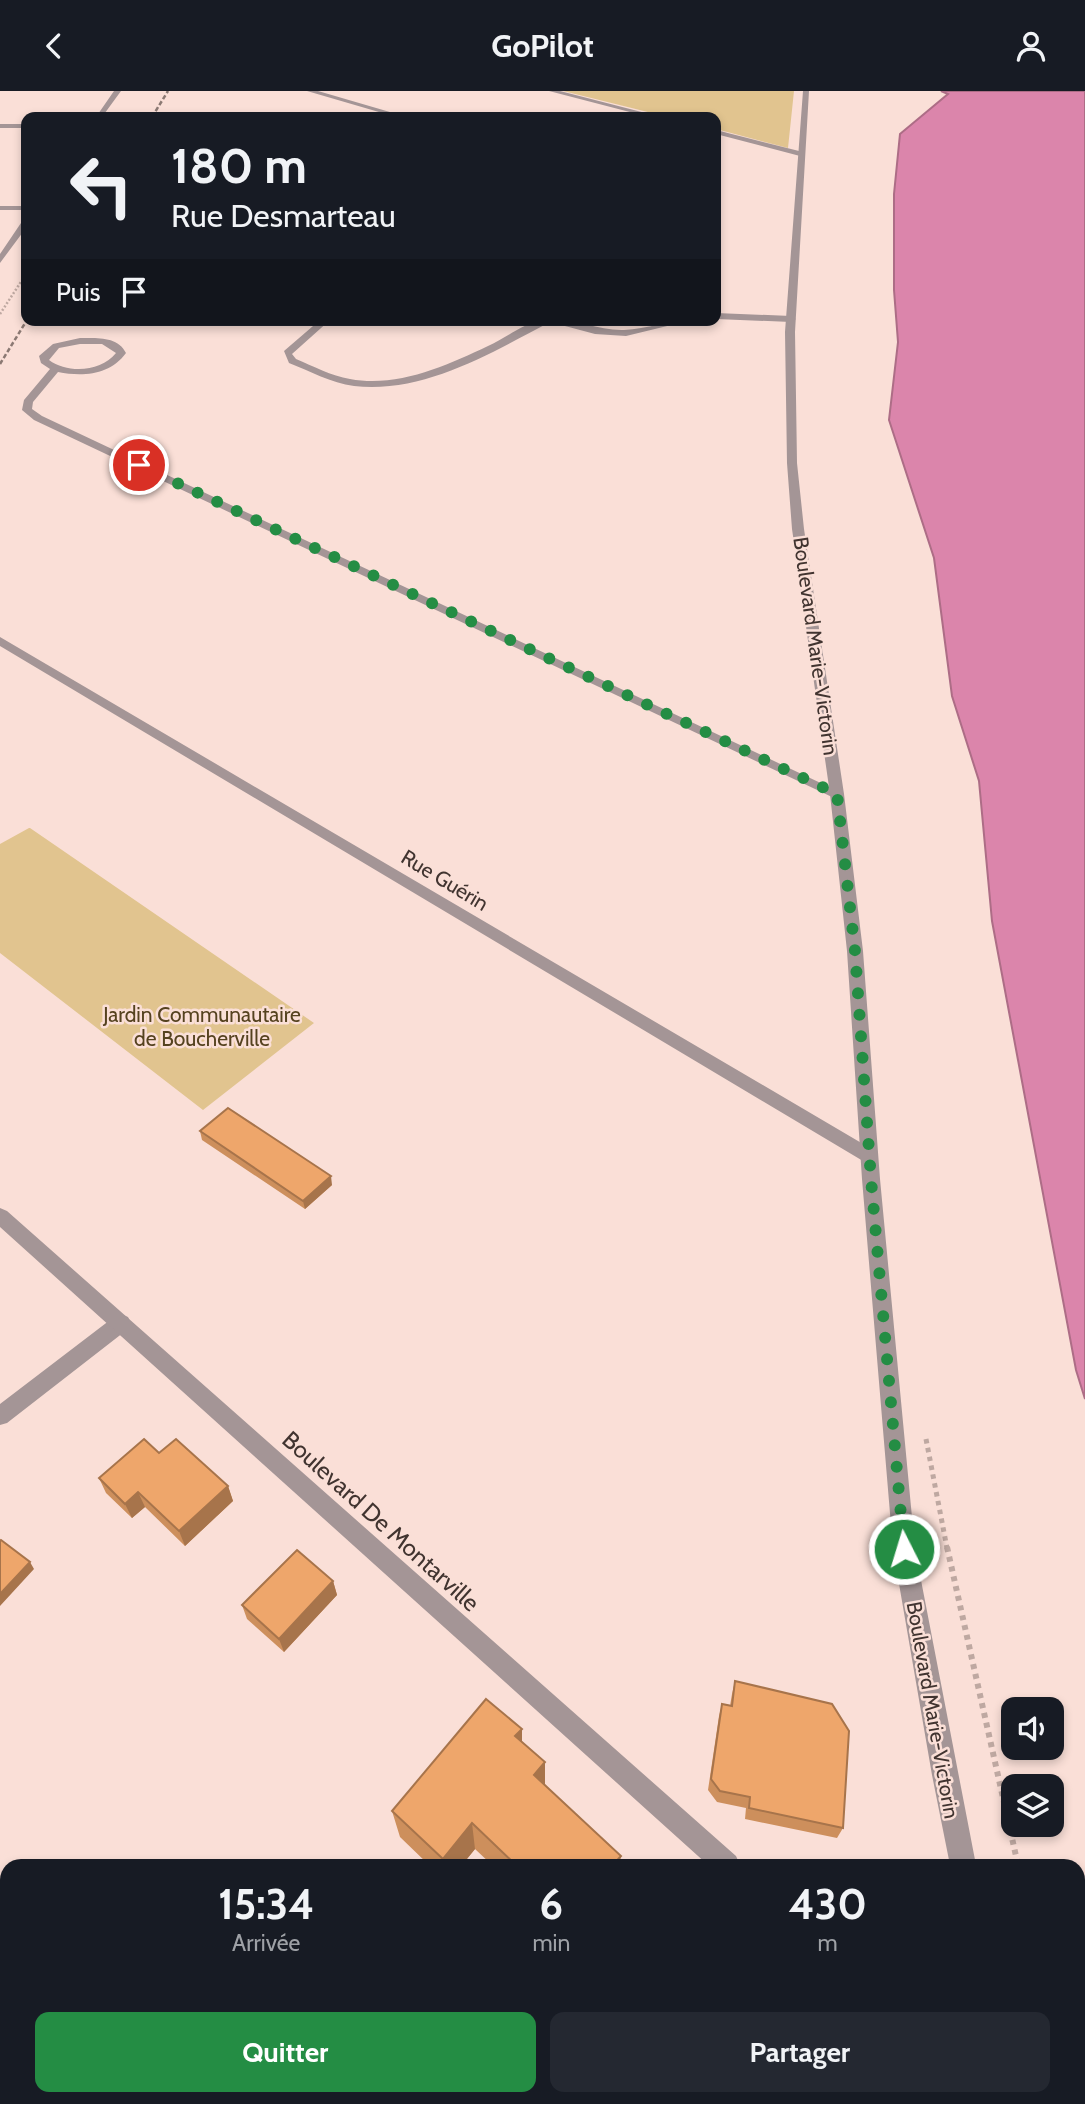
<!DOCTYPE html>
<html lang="fr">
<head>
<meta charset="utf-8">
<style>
  body { margin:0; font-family:Cabin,sans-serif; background:#242831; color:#f1f3f6; height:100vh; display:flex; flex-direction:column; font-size:26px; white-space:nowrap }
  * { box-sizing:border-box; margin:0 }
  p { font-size:23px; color:#9ea1a6 }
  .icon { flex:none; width:38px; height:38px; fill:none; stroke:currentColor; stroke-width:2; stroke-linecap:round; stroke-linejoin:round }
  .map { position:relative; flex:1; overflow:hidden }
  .details { position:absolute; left:0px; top:1768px; width:1085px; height:247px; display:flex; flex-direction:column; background:#171b24; border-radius:21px 21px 0 0; box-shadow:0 4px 10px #0003 }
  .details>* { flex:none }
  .guide { position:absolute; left:21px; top:21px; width:700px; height:214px; border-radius:14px; box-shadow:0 4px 10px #0003; background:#171b24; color:#f1f3f6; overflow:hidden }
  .buttons { position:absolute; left:1001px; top:1606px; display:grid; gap:14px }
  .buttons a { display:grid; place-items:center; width:63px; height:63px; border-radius:14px; background:#171b24; box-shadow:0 4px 10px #0003; font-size:35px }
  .pin { position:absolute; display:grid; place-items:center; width:60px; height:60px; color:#fff; margin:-30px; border:4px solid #fff; border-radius:50%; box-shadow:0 2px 7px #0007 }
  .me { position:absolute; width:77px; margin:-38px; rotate:355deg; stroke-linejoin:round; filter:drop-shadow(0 0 5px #0008) }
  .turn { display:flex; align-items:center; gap:24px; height:147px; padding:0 35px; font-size:32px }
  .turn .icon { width:91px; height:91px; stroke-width:2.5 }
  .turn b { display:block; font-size:49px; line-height:60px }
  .then { display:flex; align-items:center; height:66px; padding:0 35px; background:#0003; gap:14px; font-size:26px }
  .eta { display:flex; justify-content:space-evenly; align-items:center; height:119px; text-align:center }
  .eta b { font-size:42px; font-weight:800; line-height:49px }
  .action { display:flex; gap:14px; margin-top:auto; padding:14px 35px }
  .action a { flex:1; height:80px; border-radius:14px; background:#248d44; color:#fff; font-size:28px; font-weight:800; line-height:80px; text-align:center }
  .action a+a { background:#242831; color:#f1f3f6 }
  header { display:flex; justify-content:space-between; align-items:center; height:91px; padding:0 35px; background:#171b24; font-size:32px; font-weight:800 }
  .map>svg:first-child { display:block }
  .green { fill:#e1c48f }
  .water { fill:#db85ab; stroke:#ad6d86; stroke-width:2 }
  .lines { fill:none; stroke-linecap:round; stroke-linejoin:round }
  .path-far2 { stroke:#bea8a1; stroke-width:2.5; stroke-dasharray:2 2; stroke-linecap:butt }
  .path-far1 { stroke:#bea8a1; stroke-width:5; stroke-dasharray:4.5 4.5; stroke-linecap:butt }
  .path { stroke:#bea8a1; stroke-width:6; stroke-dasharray:5 5; stroke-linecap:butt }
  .minor { fill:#a49596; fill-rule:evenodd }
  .tertiary { fill:#a49596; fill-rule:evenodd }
  .rail { stroke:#8b7973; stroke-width:2.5; stroke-dasharray:4.5 2.5; stroke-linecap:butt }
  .wall { fill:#cd8f5c }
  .shaded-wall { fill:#a7744b }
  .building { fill:#eea66b; stroke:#a7744b; stroke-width:2 }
  .route { stroke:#248d44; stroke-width:12; stroke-dasharray:0 21.6 }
  .labels { text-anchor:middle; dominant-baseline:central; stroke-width:5; stroke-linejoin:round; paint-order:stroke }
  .street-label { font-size:21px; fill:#413430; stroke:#fadfd7 }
  .park-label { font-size:21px; fill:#55421f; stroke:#fadfd7 }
  .near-street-label { font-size:24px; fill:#413430; stroke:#fadfd7 }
</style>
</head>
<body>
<header><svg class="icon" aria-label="back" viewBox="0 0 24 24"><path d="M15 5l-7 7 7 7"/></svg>GoPilot<svg class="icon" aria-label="person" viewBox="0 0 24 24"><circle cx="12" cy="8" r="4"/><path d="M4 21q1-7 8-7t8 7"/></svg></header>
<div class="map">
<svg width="1085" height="2013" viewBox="0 0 1085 2013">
  <rect width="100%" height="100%" fill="#fadfd7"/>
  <path class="green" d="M563,0H794L788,57L716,38V26H668Z
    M29,737H30L314,932L203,1019L0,862V753Z"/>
  <path class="water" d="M941,0H1085V1308L1076,1279L992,830L979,690L952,605L934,467L889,329L898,251L894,199V103L900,43L948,3Z"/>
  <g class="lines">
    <path class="path-far2" d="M0,223L26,183"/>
    <path class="path-far1" d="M926,1348L947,1457"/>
    <path class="path" d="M947,1456L1018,1774
      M1067,2007L1068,2013"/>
    <path class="minor" d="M307,0H318L407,26H396Z
      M549,0H560L661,26H649Z
      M0,33H26V37H0Z
      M716,39L803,61L804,63L800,65L716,43Z
      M0,115H26V119H0Z
      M716,222L791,225L796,228L791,231L716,228Z
      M320,229H330L292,263L296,268C313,275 331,285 350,288C397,297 446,275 488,255C504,248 523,233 540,229C568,224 596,240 624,239C647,238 669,229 692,229L626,245L595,243L550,231C491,262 423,303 354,295C331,292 310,280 289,272L284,260Z
      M80,247C96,247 118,245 126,262C110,284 83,286 58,281L33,311L32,318L42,325L844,703L842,706H832L34,329L22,319L24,309L50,278L41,272L39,265L53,253ZM80,253H102L116,262C101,281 68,283 49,269L59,257Z
      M0,546L875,1060L878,1065L875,1070H863L0,555Z
      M121,1223L128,1226L131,1232L128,1238L7,1332L0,1334V1313L114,1226Z
      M875,2007H905L903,2013H873Z"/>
    <path class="tertiary" d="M114,0H121L102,26H96Z
      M803,0H809L795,241L797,372L804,438L844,703L863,860L880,1088L915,1458L976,1774H950L932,1684L893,1458L862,1088L847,860L830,703L792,438L787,372L785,241Z
      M23,129H26V137L0,172V163Z
      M0,1117L7,1120L736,1765L740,1774H708L0,1136Z
      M1006,2007H1034L1036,2013H1008Z"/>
    <path class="rail" d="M152,26L168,0
      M0,273L27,229"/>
  </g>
  <path class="wall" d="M200,1040L332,1094L305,1118L202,1049Z
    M159,1362L228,1395L233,1410L185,1455L145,1416L132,1427L106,1402L99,1387Z
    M333,1490L337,1504L284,1561L247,1528L242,1514Z
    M735,1590L843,1737L837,1747L745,1728L746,1717L717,1711L708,1699L719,1625L722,1613L730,1615L732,1603Z
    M522,1638V1651L545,1694L619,1774H492L475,1758L462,1774H429L400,1746L392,1720Z
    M767,2007H841L837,2013H773Z"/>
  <path class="shaded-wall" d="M331,1085L332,1094L305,1118L303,1110Z
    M228,1395L233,1410L185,1455L179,1440Z
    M138,1401L145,1416L132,1427L125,1413Z
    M30,1471L34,1478L0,1515V1503Z
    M333,1490L337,1504L284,1561L279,1548Z
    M522,1638V1667L515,1645Z
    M545,1671V1699L534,1684Z
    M472,1732L475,1758L462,1774H444L443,1768Z
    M621,1765L619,1774H613Z
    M38,2007H54V2013H37Z"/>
  <path class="building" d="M228,1017L331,1085L303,1110L200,1040Z
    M144,1348L159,1362L176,1348L228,1395L179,1440L138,1401L125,1413L99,1387Z
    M1,1449L30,1471L0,1503V1450Z
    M297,1459L333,1490L279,1548L242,1514Z
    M735,1590L832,1613L849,1640L843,1737L749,1717L750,1706L720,1700L711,1688L722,1613L732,1615Z
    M486,1608L522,1638L515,1645L545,1671L534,1684L621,1765L613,1774H516L472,1732L443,1768L392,1720Z
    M7,1905V2007H38L37,2013H0V1906Z
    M504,2007H571L574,2010L572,2013H500Z
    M778,2007H841L837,2013H784Z"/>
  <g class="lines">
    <path class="route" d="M139,374L837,703L855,860L871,1088L904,1458"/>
  </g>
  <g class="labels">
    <g class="street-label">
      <text transform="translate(816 555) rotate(82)">Boulevard Marie-Victorin</text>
      <text transform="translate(445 789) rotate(31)">Rue Guérin</text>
      <text transform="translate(933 1619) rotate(80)">Boulevard Marie-Victorin</text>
    </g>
    <g class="park-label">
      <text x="202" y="923">Jardin Communautaire<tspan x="202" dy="24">de Boucherville</tspan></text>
    </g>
    <g class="near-street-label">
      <text transform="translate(381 1430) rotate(42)">Boulevard De Montarville</text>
    </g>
  </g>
</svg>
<div class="buttons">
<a><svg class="icon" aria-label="sound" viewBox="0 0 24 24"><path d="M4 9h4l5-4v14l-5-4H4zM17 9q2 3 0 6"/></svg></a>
<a><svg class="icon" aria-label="layers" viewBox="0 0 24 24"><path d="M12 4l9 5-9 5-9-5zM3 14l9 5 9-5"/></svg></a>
</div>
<div class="pin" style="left:139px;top:374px;background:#d93025"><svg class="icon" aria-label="arrive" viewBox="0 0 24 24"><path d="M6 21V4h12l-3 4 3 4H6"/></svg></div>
<svg class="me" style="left:904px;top:1458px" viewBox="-20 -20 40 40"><circle r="17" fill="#248d44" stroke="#fff" stroke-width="3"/><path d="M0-11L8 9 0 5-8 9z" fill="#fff"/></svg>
<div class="guide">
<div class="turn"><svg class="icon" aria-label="left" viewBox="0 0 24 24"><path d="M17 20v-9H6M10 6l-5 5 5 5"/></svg><div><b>180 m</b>Rue Desmarteau</div></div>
<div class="then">Puis<svg class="icon" aria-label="arrive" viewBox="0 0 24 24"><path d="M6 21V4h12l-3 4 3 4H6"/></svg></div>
</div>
<section class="details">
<div class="eta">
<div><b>15:34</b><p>Arrivée</p></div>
<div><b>6</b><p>min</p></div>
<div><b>430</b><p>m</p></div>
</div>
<div class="action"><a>Quitter</a><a>Partager</a></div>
</section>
</div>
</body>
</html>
